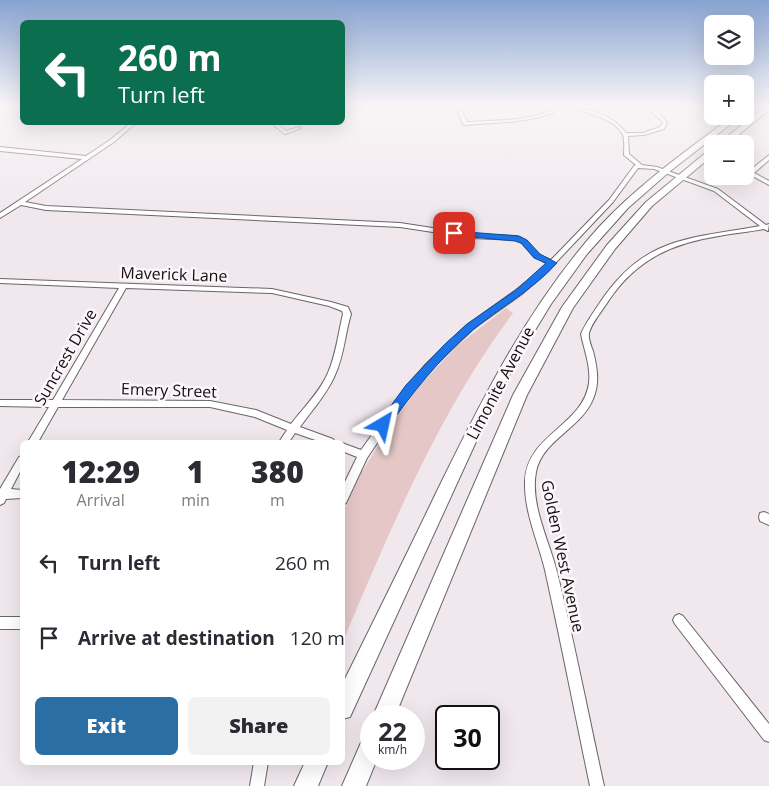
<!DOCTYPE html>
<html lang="en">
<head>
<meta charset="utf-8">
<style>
  body { margin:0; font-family:"Open Sans",sans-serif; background:#f2f2f3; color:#2b2b33; height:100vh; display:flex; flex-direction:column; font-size:19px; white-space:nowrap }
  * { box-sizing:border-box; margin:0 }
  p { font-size:16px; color:#7c7c81 }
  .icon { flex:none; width:28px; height:28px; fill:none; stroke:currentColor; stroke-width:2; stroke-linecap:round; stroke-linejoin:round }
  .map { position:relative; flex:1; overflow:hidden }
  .drawer { position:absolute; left:20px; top:440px; width:325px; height:325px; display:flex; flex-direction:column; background:#fff; border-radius:8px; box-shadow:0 5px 20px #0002 }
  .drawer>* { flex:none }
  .hud { position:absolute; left:20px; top:20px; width:325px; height:105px; border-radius:8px; box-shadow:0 5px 20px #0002; background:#0b6e4f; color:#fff; overflow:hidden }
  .buttons { position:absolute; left:704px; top:15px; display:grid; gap:10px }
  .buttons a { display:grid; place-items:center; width:50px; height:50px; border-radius:8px; background:#fff; box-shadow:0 5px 20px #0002; font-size:25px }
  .speed { position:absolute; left:360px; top:705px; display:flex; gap:10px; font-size:25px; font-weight:700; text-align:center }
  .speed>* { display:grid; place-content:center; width:65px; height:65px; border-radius:50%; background:#fff; box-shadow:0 5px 20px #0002; line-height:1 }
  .speed small { font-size:12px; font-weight:400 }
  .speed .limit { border:2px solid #111; border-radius:8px; background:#fff; color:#111 }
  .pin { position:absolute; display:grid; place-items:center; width:42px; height:42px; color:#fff; margin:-21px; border-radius:10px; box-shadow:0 2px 8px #0006 }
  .me { position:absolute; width:55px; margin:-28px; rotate:36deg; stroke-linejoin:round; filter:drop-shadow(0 0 4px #0008) }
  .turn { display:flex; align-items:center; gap:18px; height:105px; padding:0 15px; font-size:22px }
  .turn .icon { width:65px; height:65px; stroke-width:2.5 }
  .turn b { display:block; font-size:35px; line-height:42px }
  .eta { display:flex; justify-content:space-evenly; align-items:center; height:85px; text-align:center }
  .eta b { font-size:30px; font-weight:800; line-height:35px }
  .button { display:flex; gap:10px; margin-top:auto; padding:10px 15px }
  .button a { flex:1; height:58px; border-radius:8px; background:#2b6ea4; color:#fff; font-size:20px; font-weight:800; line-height:58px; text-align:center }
  .button a+a { background:#f2f2f3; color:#2b2b33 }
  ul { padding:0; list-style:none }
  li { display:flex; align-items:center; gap:15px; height:75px; padding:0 15px }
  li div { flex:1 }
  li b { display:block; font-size:19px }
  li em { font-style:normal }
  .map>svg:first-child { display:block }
  .green { fill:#e5c7c7 }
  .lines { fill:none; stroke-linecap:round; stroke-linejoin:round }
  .street-casing { stroke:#6b6468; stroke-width:2 }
  .primary-casing { stroke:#6b6468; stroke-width:2 }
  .street { fill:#fff; fill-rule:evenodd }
  .primary { fill:#fff; fill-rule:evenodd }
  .route { fill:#1a73e8; stroke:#114b97 }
  .labels { text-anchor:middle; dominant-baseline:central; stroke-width:5; stroke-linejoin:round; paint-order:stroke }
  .street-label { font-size:16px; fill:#121011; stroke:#fef6fb }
</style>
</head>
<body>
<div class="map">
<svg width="769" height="786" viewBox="0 0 769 786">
  <rect width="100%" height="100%" fill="#f1e8ee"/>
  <path class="green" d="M506,308L513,313C439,412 391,528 343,641V512L361,473L391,425L420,385L458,345Z"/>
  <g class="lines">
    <g class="street-casing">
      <path id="street" d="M387,106L385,108L342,109V107Z
        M560,106C582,106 613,114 626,133H643L660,127L663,123L661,120L644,106C652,106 663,115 667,123L664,129L644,135L628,136L629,154L642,165L657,167L718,189L766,225L769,224L768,231L764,229C749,232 734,233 719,236C672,243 636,260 609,300C603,310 592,322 589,333C588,338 591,346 593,351C597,367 600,383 593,399C581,429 542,440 536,472C530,503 548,539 556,568C574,640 588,713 604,786H590C575,714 561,642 545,570C538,541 524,512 525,481C527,434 583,426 589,383C591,366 584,350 581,334C586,322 594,312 601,301C645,236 690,239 760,226L714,191L654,169L638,168L613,202L547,272L522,294L473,329L432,368L413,390L367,458L346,503L342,505V488L357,457L342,451V443L361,450L407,386L426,364L467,325L516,290L548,264L535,257L522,243L515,240L472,238L400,227L46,210L21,205L0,218V213L82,159L0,151V147L86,156L110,140L132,122H137L114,142L25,202L46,206L400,223L472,234L516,236L526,241L539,255L551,260L609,200L634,166L636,165L624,155C624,149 625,141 623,135C616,118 581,111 565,107C534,124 498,122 465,125L463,124L457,110L461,109L467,122C497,120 532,122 560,106Z
        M270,122H275L286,131L299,127L301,128L285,134Z
        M769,155V160L754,173L769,181V185L747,173Z
        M0,279L272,289L331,302L348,307L351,314C345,334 344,356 335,375C327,394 312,410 300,427L333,439L335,442H321L295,433L289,442H279L287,430L255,417L210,407H58L38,442H28L49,407L0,406V400H53L119,288L0,283ZM126,288L272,293L329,306L342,311L343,314C338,334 336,356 327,375C319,393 303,408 291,424L256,410L210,401L62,400Z
        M22,456V468L11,489L22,490V498L6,499L4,503L0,505V489L19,457Z
        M764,512L769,514V525L760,521L759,517L760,513Z
        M679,614L683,616L769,724V742L764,740L675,624L673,620L675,616Z
        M0,617H22V629H0Z
        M254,762H268L264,786H250Z"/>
    </g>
    <g class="primary-casing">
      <path id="primary" d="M747,106H755L745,113V108Z
        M766,106H769V110L727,144H718Z
        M733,116H741L669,172L628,208L587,254L551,304L520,355L491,409L350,717L342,719V685C374,620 406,556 437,491C483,397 529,305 599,227C639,184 686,151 733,116Z
        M709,150H712V156L652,206L615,249L573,308L527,395L395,716H373L513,395L562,307L607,245L646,202Z
        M371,735V759H377L366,786H342L363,738Z
        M305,762H328L318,786H294Z"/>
    </g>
    <use href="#street" class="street"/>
    <use href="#primary" class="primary"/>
  </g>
  <linearGradient id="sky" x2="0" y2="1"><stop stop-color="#87a3d0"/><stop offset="0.49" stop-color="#f9f5f7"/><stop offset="1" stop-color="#f9f5f7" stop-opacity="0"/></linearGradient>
  <rect width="769" height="216" fill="url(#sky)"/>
  <path class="route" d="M454,231L519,236L527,240L540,254L557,263C533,290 500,307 473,330C439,359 412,393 387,429H379L377,425L379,422L406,385L445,344L467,324L516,290L546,263L534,258L521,243L515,241L451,235L450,233Z"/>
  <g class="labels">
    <g class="street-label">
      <text transform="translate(174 274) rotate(2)">Maverick Lane</text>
      <text transform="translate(65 357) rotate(-60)">Suncrest Drive</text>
      <text transform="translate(500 383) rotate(-62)">Limonite Avenue</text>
      <text transform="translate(169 390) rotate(2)">Emery Street</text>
      <text transform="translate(563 556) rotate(78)">Golden West Avenue</text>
    </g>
  </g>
</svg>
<div class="buttons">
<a><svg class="icon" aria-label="layers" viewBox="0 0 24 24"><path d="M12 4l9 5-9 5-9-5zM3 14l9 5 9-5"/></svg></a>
<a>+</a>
<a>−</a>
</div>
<div class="speed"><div>22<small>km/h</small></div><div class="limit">30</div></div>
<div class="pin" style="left:454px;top:233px;background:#d93025"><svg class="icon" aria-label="arrive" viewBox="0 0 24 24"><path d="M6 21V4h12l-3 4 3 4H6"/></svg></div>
<svg class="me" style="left:383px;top:425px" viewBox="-20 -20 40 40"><path d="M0-17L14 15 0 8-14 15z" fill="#1a73e8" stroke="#fff" stroke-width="4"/></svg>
<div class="hud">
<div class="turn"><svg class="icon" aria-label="left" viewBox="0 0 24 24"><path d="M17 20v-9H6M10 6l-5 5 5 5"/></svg><div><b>260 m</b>Turn left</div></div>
</div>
<section class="drawer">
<div class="eta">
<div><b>12:29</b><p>Arrival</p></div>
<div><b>1</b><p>min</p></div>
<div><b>380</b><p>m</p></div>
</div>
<ul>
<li><svg class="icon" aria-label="left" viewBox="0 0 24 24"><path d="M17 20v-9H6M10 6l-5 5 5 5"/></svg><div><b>Turn left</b></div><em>260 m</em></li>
<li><svg class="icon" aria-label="arrive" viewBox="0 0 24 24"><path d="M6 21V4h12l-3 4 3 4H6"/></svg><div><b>Arrive at destination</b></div><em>120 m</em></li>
</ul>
<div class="button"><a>Exit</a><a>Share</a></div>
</section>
</div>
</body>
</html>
